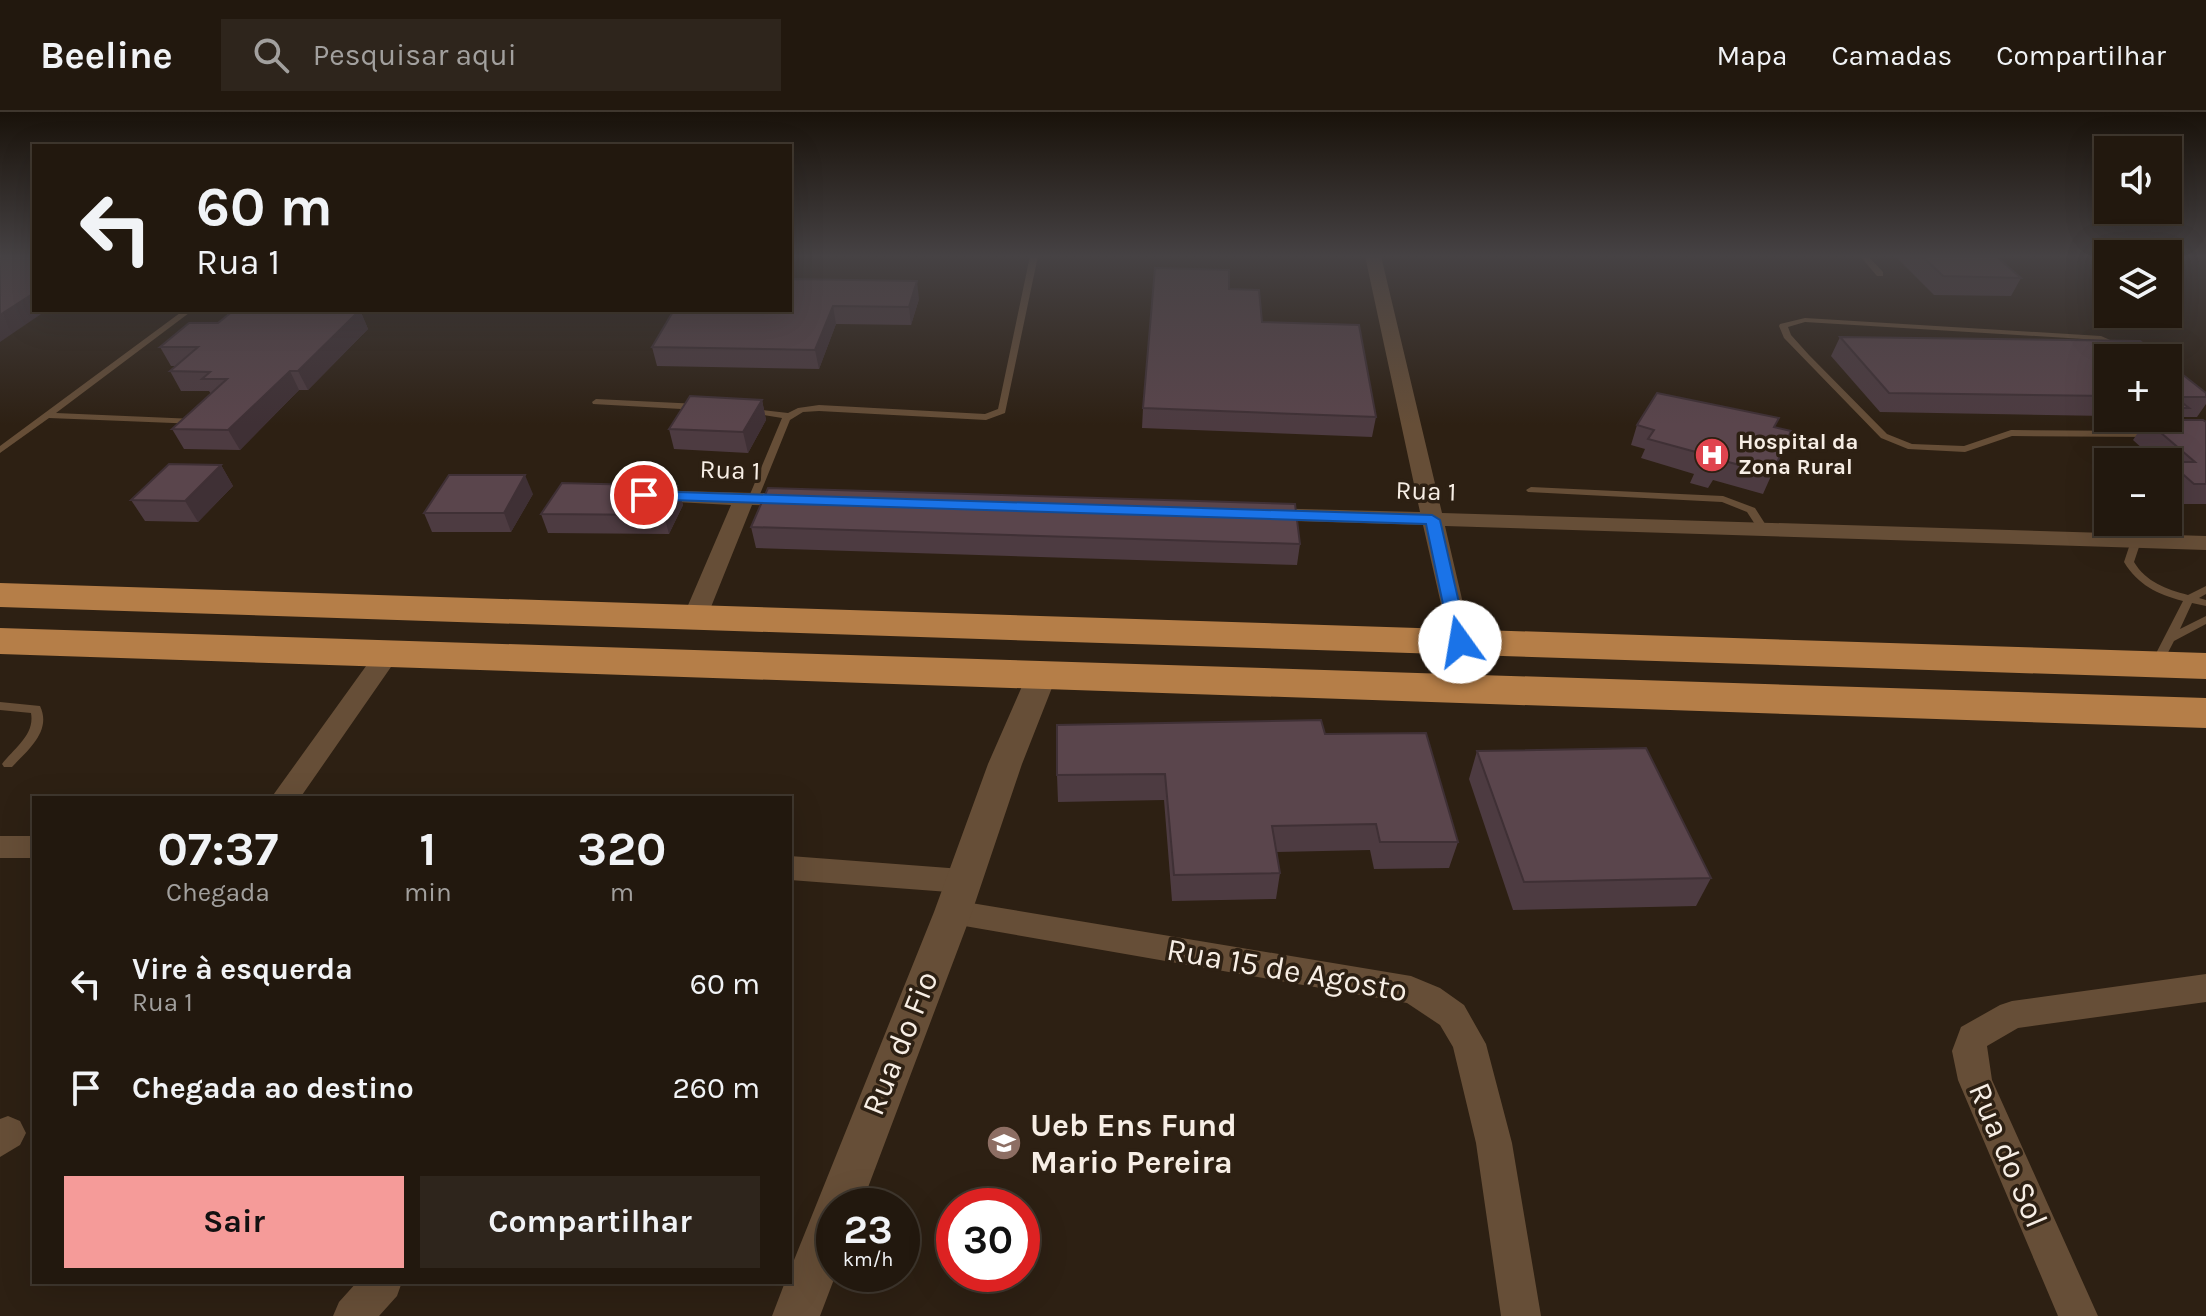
<!DOCTYPE html>
<html lang="pt">
<head>
<meta charset="utf-8">
<style>
  body { margin:0; font-family:Karla,sans-serif; background:#2e251c; color:#f1f3f6; height:100vh; display:flex; flex-direction:column; font-size:30px; white-space:nowrap }
  * { box-sizing:border-box; margin:0 }
  p { font-size:26px; color:#a2a09e }
  .icon { flex:none; width:44px; height:44px; fill:none; stroke:currentColor; stroke-width:2; stroke-linecap:round; stroke-linejoin:round }
  .map { position:relative; flex:1; overflow:hidden }
  .panel { position:absolute; left:32px; top:684px; width:760px; height:488px; display:flex; flex-direction:column; background:#22180e; border-radius:0px; box-shadow:0 8px 32px #0002,0 0 0 2px #3f372e }
  .panel>* { flex:none }
  .banner { position:absolute; left:32px; top:32px; width:760px; height:168px; border-radius:0px; box-shadow:0 8px 32px #0002,0 0 0 2px #3f372e; background:#22180e; color:#f1f3f6; overflow:hidden }
  .controls { position:absolute; left:2094px; top:24px; display:grid; gap:16px }
  .controls a { display:grid; place-items:center; width:88px; height:88px; border-radius:0px; background:#22180e; box-shadow:0 8px 32px #0002,0 0 0 2px #3f372e; font-size:40px }
  .speed { position:absolute; left:816px; top:1076px; display:flex; gap:16px; font-size:40px; font-weight:700; text-align:center }
  .speed>* { display:grid; place-content:center; width:104px; height:104px; border-radius:50%; background:#22180e; box-shadow:0 8px 32px #0002,0 0 0 2px #3f372e; line-height:1 }
  .speed small { font-size:20px; font-weight:400 }
  .speed .limit { border:12px solid #d22; background:#fff; color:#111 }
  .pin { position:absolute; display:grid; place-items:center; width:68px; height:68px; color:#fff; margin:-34px; border:4px solid #fff; border-radius:50%; box-shadow:0 2px 8px #0007 }
  .me { position:absolute; width:88px; margin:-44px; rotate:347deg; stroke-linejoin:round; filter:drop-shadow(0 0 6px #0008) }
  .turn { display:flex; align-items:center; gap:28px; height:168px; padding:0 32px; font-size:36px }
  .turn .icon { width:104px; height:104px; stroke-width:2.5 }
  .turn b { display:block; font-size:56px; line-height:68px }
  .eta { display:flex; justify-content:space-evenly; align-items:center; height:136px; text-align:center }
  .eta b { font-size:48px; font-weight:700; line-height:56px }
  .cta { display:flex; gap:16px; margin-top:auto; padding:16px 32px }
  .cta a { flex:1; height:92px; border-radius:0px; background:#f59b99; color:#111; font-size:32px; font-weight:700; line-height:92px; text-align:center }
  .cta a+a { background:#2e251c; color:#f1f3f6 }
  ul { padding:0; list-style:none }
  li { display:flex; align-items:center; gap:24px; height:104px; padding:0 32px }
  li div { flex:1 }
  li b { display:block; font-size:30px }
  li em { font-style:normal }
  header { display:flex; align-items:center; gap:48px; box-sizing:border-box; height:112px; padding:0 40px; background:#22180e; border-bottom:2px solid #3f372e }
  header strong { font-size:38px }
  nav { display:flex; gap:44px; margin-inline-start:auto; font-size:28px }
  .search { width:560px; height:72px; background:#2e251c; display:flex; align-items:center; gap:20px; box-sizing:border-box; padding:0 28px; border-radius:0px; color:#a2a09e; font-size:30px }
  .map>svg:first-child { display:block }
  .lines { fill:none; stroke-linecap:round; stroke-linejoin:round }
  .service { fill:#664e37; fill-rule:evenodd }
  .minor { fill:#664e37; fill-rule:evenodd }
  .tertiary { fill:#664e37; fill-rule:evenodd }
  .trunk { fill:#b57e48; fill-rule:evenodd }
  .wall { fill:#4d3b41 }
  .shaded-wall { fill:#3f3035 }
  .building { fill:#5a454c; stroke:#3f3035; stroke-width:2 }
  .route { fill:#1a73e8; stroke:#114b97; stroke-width:2 }
  .labels { text-anchor:middle; dominant-baseline:central; stroke-width:7; stroke-linejoin:round; paint-order:stroke }
  .far-poi-label { font-size:22px; font-weight:bold; fill:#f7eee5; stroke:#2d2013; text-anchor:start }
  .street-label { font-size:26px; fill:#f7eee5; stroke:#2d2013 }
  .near-street-label { font-size:32px; fill:#f7eee5; stroke:#2d2013 }
  .near-poi-label { font-size:32px; font-weight:bold; fill:#f7eee5; stroke:#2d2013; text-anchor:start }
</style>
</head>
<body>
<header>
<strong>Beeline</strong>
<div class="search"><svg class="icon" aria-label="search" viewBox="0 0 24 24"><circle cx="10" cy="10" r="6"/><path d="M15 15l6 6"/></svg>Pesquisar aqui</div>
<nav><a>Mapa</a><a>Camadas</a><a>Compartilhar</a></nav>
</header>
<div class="map">
<svg width="2206" height="1204" viewBox="0 0 2206 1204">
  <rect width="100%" height="100%" fill="#2d2013"/>
  <g class="lines">
    <path class="service" d="M1030,144H1038L1005,301L986,308L819,299L803,300L790,308L758,387L753,390L750,389L748,387L782,306L746,300V296L788,301L798,296L819,293L985,302L998,297Z
      M1860,144H1868L1883,160V164H1877Z
      M184,198H193L56,301L195,307L200,310L198,312L49,306L0,341V334Z
      M1805,206L2101,224L2151,246H2140L2100,228L1805,210L1788,215L1791,223L1809,243L1887,322L1912,332L1964,334L2011,318L2152,319L2157,322L2152,325L2012,324L1965,340L1908,337L1881,326L1784,226L1779,214L1780,212Z
      M596,287L699,292L703,295L699,298L593,292L592,290Z
      M1531,375L1723,384L1755,396L1769,418L1764,421L1760,420L1747,400L1722,390L1528,380L1526,378Z
      M2136,426L2141,429L2134,450C2146,470 2166,477 2188,483L2206,474V482L2199,486L2206,488V494L2192,491L2180,517L2206,504V512L2174,529L2160,556L2156,557L2150,553L2183,489C2157,482 2138,473 2124,450L2131,429Z
      M0,590L40,594C52,619 28,638 12,655H4L2,652C14,636 35,623 31,601L0,598Z"/>
    <path class="minor" d="M1365,144H1381L1442,401L2206,424V438L1445,414L1472,530L1469,536H1451L1423,413L1263,408L1252,402L1263,396L1420,400Z
      M647,378L796,382L807,388L796,394L752,393L707,505L703,510H687L683,505L731,393L640,388L636,384Z
      M388,534L397,536L400,542L300,686H271L379,536Z
      M0,724H34V746H0Z
      M790,744L962,757L973,761L977,769L973,777L962,781L790,768Z
      M953,788L1411,864L1440,876L1464,893L1486,932L1512,1031L1541,1204H1501L1476,1031L1453,935L1440,913L1407,891L953,812L942,809L938,800L942,791Z
      M2206,862V890L2018,916L1987,934L1992,968L2098,1204H2058L1958,968L1952,939L1961,915L2000,893L2012,889Z
      M8,1004L20,1009L26,1021L20,1033L0,1045V1007Z
      M357,1170H402L397,1184L379,1204H333L339,1190Z"/>
    <path class="tertiary" d="M1042,553L1053,556L1057,563L1022,652L972,800L861,1094H834L836,1162L820,1204H772L785,1170H790V1158L934,800L988,652L1027,563L1031,556Z"/>
    <path class="trunk" d="M0,471L2206,541V567L0,495Z
      M0,516L2206,586V616L0,542Z"/>
  </g>
  <path class="wall" d="M1895,144H1996L2021,166L2011,184L1934,183Z
    M790,167L919,187L911,213L836,212L819,257L657,254L652,235Z
    M1229,177L1262,210L1376,305L1372,325L1142,316L1143,296Z
    M360,198L368,217L308,278H299L240,338L184,337L172,317L211,282L209,279H181L170,259L176,254H171L160,235L218,211Z
    M1840,225L2108,246V305L2106,304L1880,300L1831,244Z
    M2168,251L2206,281V292L2197,305H2183L2180,308L2206,310V392H2179L2168,382V350H2157L2133,328L2141,316H2120L2109,306H2168Z
    M762,288L766,308L748,341L674,337L669,317Z
    M1637,313L1775,315L1791,319L1763,382L1713,368L1708,376L1690,371L1694,362L1641,346L1645,337L1631,333Z
    M221,353L233,374L198,410L145,409L131,388Z
    M677,374L683,393L669,422L548,421L541,402Z
    M533,382L511,420H432L424,401Z
    M751,415L1300,432L1297,453L756,436Z
    M1325,622L1458,730L1449,756L1374,757L1370,738L1277,740L1280,761L1276,787L1172,789L1164,688L1058,690L1057,663Z
    M1477,639L1711,766L1696,794L1513,798L1469,667Z"/>
  <path class="shaded-wall" d="M917,169L919,187L911,213L909,195Z
    M34,181V198H47L0,230V203Z
    M833,194L836,212L819,257L815,238Z
    M360,198L368,217L308,278L298,259Z
    M290,259L299,278L240,338L228,318Z
    M762,288L766,308L748,341L743,320Z
    M221,353L233,374L198,410L185,389Z
    M525,363L533,382L511,420L504,401Z
    M677,374L683,393L669,422L664,403Z"/>
  <path class="building" d="M0,144H34V181L0,203Z
    M1922,144H1996L2021,166L1943,164Z
    M1155,156L1229,158V177L1259,178L1262,210L1359,213L1376,305L1143,296Z
    M790,167L917,169L909,195L833,194L815,238L652,235L674,198H790Z
    M234,198H360L298,259H290L228,318L172,317L227,267H202L210,260L170,259L198,235H160L189,211H218Z
    M1840,225L2140,229L2162,246H2108V284L1889,281Z
    M2168,251L2206,281V285H2175L2189,296H2168Z
    M1657,281L1779,306L1774,315L1791,319L1772,362L1721,348L1717,356L1698,351L1703,342L1648,327L1654,318L1637,313Z
    M690,284L762,288L743,320L669,317Z
    M2146,308H2203L2206,310V372H2194L2169,350H2195Z
    M169,352L221,353L185,389L131,388Z
    M449,363H525L504,401H424Z
    M562,371L677,374L664,403L541,402Z
    M768,376L1295,392L1300,432L751,415Z
    M1321,608L1325,622L1426,621L1458,730H1380L1376,712L1272,714L1280,761L1174,763L1165,662L1057,663V613Z
    M1646,636L1711,766L1524,770L1477,639Z"/>
  <linearGradient id="sky" x2="0" y2="1"><stop stop-color="#19120a"/><stop offset="0.46" stop-color="#464244"/><stop offset="1" stop-color="#464244" stop-opacity="0"/></linearGradient>
  <rect width="2206" height="313" fill="url(#sky)"/>
  <path class="route" d="M644,379L1432,403L1440,408L1468,530L1460,535L1451,530L1426,412L639,387V380Z"/>
  <defs>
    <g id="hospital-disc" transform="scale(1.8)"><circle r="9.5" fill="#e0444e" stroke="#2d2013"/><path d="M-5-5h3v3.5h4V-5h3V5h-3V1.5h-4V5h-3Z" fill="#fff"/></g>
    <g id="school-disc" transform="scale(1.8)"><circle r="9.5" fill="#8d6e63" stroke="#2d2013"/><path d="M0-5L7-2L0 1L-7-2ZM-4 1L0 2.5L4 1V4Q0 6-4 4Z" fill="#fff"/></g>
  </defs>
  <g fill-rule="evenodd">
    <use href="#hospital-disc" x="1712" y="343"/>
    <use href="#school-disc" x="1004" y="1031"/>
  </g>
  <g class="labels">
    <g class="far-poi-label">
      <text x="1738" y="330">Hospital da<tspan x="1738" dy="25">Zona Rural</tspan></text>
    </g>
    <g class="street-label">
      <text transform="translate(730 358) rotate(2)">Rua 1</text>
      <text transform="translate(1426 379) rotate(2)">Rua 1</text>
    </g>
    <g class="near-street-label">
      <text transform="translate(1287 858) rotate(10)">Rua 15 de Agosto</text>
      <text transform="translate(900 931) rotate(-68)">Rua do Fio</text>
      <text transform="translate(2008 1043) rotate(67)">Rua do Sol</text>
    </g>
    <g class="near-poi-label">
      <text x="1030" y="1013">Ueb Ens Fund<tspan x="1030" dy="37">Mario Pereira</tspan></text>
    </g>
  </g>
</svg>
<div class="controls">
<a><svg class="icon" aria-label="sound" viewBox="0 0 24 24"><path d="M4 9h4l5-4v14l-5-4H4zM17 9q2 3 0 6"/></svg></a>
<a><svg class="icon" aria-label="layers" viewBox="0 0 24 24"><path d="M12 4l9 5-9 5-9-5zM3 14l9 5 9-5"/></svg></a>
<a>+</a>
<a>−</a>
</div>
<div class="speed"><div>23<small>km/h</small></div><div class="limit">30</div></div>
<div class="pin" style="left:644px;top:383px;background:#d93025"><svg class="icon" aria-label="arrive" viewBox="0 0 24 24"><path d="M6 21V4h12l-3 4 3 4H6"/></svg></div>
<svg class="me" style="left:1460px;top:530px" viewBox="-20 -20 40 40"><circle r="19" fill="#fff"/><path d="M0-13L10 11 0 6-10 11z" fill="#1a73e8"/></svg>
<div class="banner">
<div class="turn"><svg class="icon" aria-label="left" viewBox="0 0 24 24"><path d="M17 20v-9H6M10 6l-5 5 5 5"/></svg><div><b>60 m</b>Rua 1</div></div>
</div>
<section class="panel">
<div class="eta">
<div><b>07:37</b><p>Chegada</p></div>
<div><b>1</b><p>min</p></div>
<div><b>320</b><p>m</p></div>
</div>
<ul>
<li><svg class="icon" aria-label="left" viewBox="0 0 24 24"><path d="M17 20v-9H6M10 6l-5 5 5 5"/></svg><div><b>Vire à esquerda</b><p>Rua 1</p></div><em>60 m</em></li>
<li><svg class="icon" aria-label="arrive" viewBox="0 0 24 24"><path d="M6 21V4h12l-3 4 3 4H6"/></svg><div><b>Chegada ao destino</b></div><em>260 m</em></li>
</ul>
<div class="cta"><a>Sair</a><a>Compartilhar</a></div>
</section>
</div>
</body>
</html>
